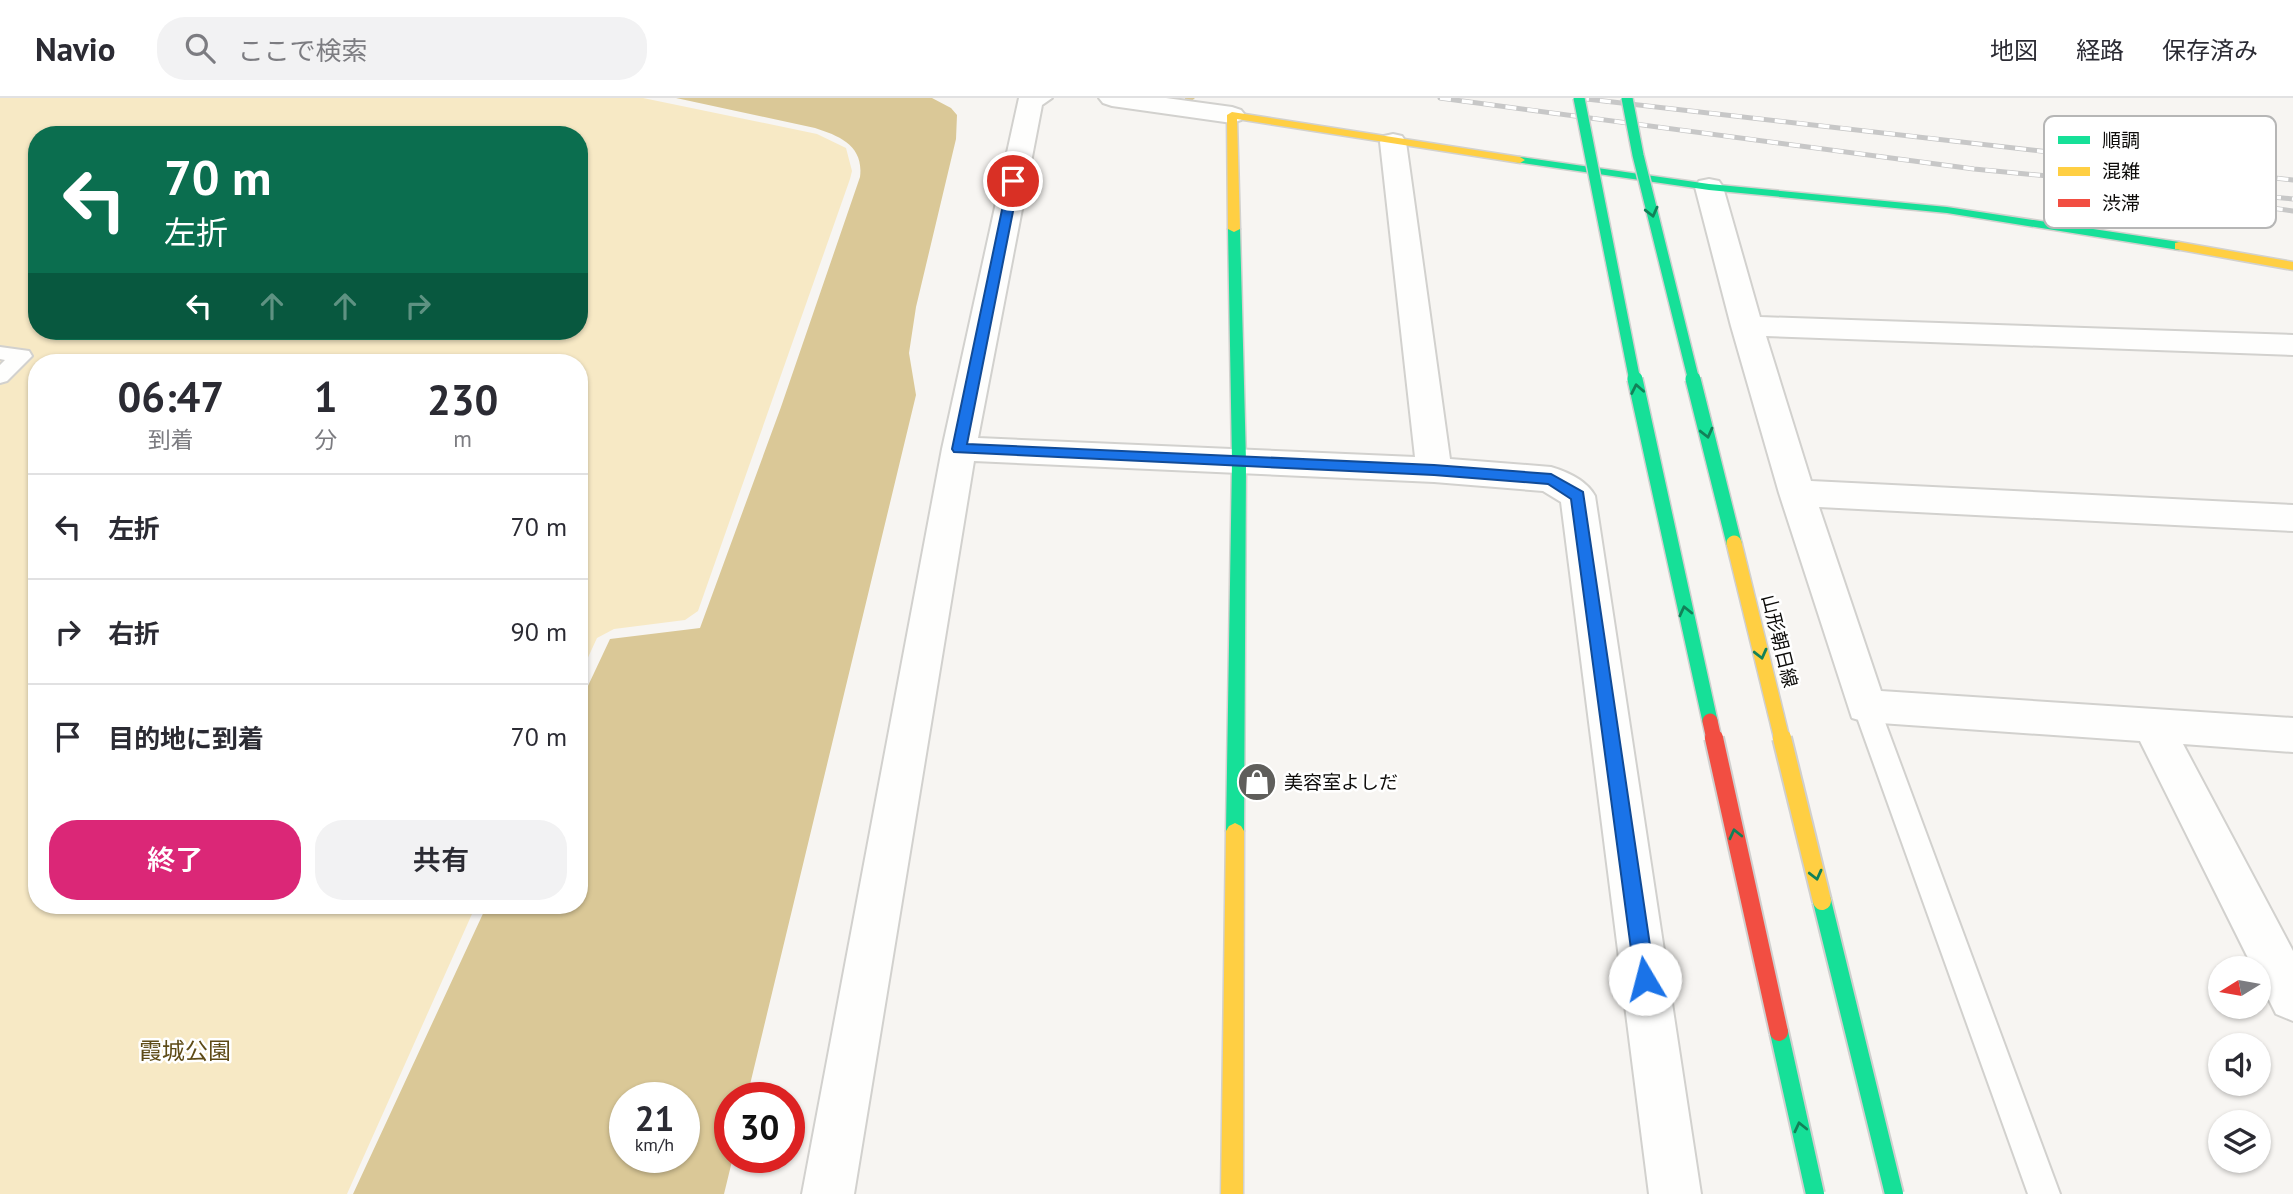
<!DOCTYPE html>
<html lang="ja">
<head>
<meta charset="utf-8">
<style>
  body { margin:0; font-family:"PT Sans","Noto Sans JP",sans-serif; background:#f2f2f3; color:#2b2b33; height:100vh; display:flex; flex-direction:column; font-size:26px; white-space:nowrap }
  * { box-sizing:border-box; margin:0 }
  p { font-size:23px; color:#7c7c81 }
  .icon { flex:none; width:38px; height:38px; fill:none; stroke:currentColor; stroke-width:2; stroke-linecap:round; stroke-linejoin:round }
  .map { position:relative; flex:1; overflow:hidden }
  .details { position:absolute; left:28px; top:256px; width:560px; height:560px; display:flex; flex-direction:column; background:#fff; border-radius:28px; box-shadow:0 2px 5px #0004 }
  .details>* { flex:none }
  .hud { position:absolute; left:28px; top:28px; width:560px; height:214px; border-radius:28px; box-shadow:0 2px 5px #0004; background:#0b6e4f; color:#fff; overflow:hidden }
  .needle { width:46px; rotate:259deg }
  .controls { position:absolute; left:2208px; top:858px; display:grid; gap:14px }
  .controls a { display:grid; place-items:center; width:63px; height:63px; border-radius:50%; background:#fff; box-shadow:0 2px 5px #0004; font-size:35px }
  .speed { position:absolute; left:609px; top:984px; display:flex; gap:14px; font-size:35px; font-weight:700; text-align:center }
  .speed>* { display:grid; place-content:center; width:91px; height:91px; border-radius:50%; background:#fff; box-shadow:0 2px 5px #0004; line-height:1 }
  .speed small { font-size:18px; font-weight:400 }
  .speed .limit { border:10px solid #d22; background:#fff; color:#111 }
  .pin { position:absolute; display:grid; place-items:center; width:60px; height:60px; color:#fff; margin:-30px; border:4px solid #fff; border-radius:50%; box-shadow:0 2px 7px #0007 }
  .me { position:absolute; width:77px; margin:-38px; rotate:352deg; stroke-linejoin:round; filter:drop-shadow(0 0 5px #0008) }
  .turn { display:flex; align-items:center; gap:24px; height:147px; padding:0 21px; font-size:32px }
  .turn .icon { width:91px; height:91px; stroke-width:2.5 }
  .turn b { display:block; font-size:49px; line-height:60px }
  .lanes { display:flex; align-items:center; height:66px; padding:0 21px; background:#0003; justify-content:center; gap:35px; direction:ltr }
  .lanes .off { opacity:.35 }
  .eta { display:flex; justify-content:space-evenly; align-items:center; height:119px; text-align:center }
  .eta b { font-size:42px; font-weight:600; line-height:49px }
  .cta { display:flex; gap:14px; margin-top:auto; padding:14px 21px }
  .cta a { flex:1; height:80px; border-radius:28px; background:#db2777; color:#fff; font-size:28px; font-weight:600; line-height:80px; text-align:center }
  .cta a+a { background:#f2f2f3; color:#2b2b33 }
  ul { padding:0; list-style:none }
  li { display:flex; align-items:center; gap:21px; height:105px; padding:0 21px; border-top:2px solid #e1e1e2 }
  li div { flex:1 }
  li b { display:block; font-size:26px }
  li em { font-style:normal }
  header { display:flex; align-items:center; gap:42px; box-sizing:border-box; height:98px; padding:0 35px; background:#fff; border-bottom:2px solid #e1e1e2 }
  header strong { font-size:33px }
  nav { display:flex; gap:38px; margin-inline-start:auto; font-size:24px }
  .search { width:490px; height:63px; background:#f2f2f3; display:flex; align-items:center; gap:18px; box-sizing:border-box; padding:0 24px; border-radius:28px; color:#7c7c81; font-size:26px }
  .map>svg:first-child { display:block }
  .green { fill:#f7e9c5; fill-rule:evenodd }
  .water { fill:#dac897; fill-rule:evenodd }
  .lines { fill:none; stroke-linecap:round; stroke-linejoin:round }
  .stream { fill:#dac897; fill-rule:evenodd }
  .lane-casing { stroke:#d2d1ce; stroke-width:4 }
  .street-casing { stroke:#d2d1ce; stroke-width:4 }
  .fast-casing { stroke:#d2d1ce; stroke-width:3 }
  .slow-casing { stroke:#d2d1ce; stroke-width:3 }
  .lane { fill:#fefefd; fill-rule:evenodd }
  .street { fill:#fefefd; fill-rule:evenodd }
  .fast { fill:#16e098; fill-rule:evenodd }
  .slow { fill:#ffcf43; fill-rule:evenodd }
  .rail-casing { stroke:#c7c7c7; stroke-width:5 }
  .rail { stroke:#fff; stroke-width:3.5; stroke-dasharray:11; stroke-linecap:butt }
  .fast-bridge-far2-casing { stroke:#d0cfce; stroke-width:14; stroke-linecap:butt }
  .fast-bridge-far1-casing { stroke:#d0cfce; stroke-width:18; stroke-linecap:butt }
  .fast-bridge-casing { stroke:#d0cfce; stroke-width:22; stroke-linecap:butt }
  .slow-bridge-far1-casing { stroke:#d0cfce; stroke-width:18; stroke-linecap:butt }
  .slow-bridge-casing { stroke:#d0cfce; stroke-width:22; stroke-linecap:butt }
  .jam-bridge-far1-casing { stroke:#d0cfce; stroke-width:18; stroke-linecap:butt }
  .jam-bridge-casing { stroke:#d0cfce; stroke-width:22; stroke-linecap:butt }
  .fast-bridge-far2 { stroke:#16e098; stroke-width:11 }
  .fast-bridge-far1 { stroke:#16e098; stroke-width:15 }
  .fast-bridge { stroke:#16e098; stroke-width:18 }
  .slow-bridge-far1 { stroke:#ffcf43; stroke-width:15 }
  .slow-bridge { stroke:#ffcf43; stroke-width:18 }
  .jam-bridge-far1 { stroke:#f24e42; stroke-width:15 }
  .jam-bridge { stroke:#f24e42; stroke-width:18 }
  .oneway { stroke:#128158 }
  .route { fill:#1a73e8; stroke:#114b97; stroke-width:2 }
  .labels { text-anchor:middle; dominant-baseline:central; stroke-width:5; stroke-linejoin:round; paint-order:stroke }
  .street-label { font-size:19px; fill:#0d0c0a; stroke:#fff }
  .poi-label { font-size:19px; fill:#0d0c0a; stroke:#fff; text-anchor:start }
  .near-park-label { font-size:23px; fill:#5e4b17; stroke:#fff }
  .key { fill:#fff; stroke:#b6b6b6; stroke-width:2 }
  .key-label { font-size:19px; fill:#0d0c0a }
</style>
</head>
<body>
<header>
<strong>Navio</strong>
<div class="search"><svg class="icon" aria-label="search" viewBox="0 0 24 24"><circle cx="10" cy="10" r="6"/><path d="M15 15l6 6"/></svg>ここで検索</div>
<nav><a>地図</a><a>経路</a><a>保存済み</a></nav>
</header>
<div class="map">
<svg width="2293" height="1096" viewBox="0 0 2293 1096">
  <rect width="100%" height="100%" fill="#f7f5f2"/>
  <path class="green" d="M0,0H643L817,36L846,50L852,73L850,81L698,513L685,522L614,531L597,540L579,579V264H37V807H476L347,1096H0ZM37,37H579V233H37Z"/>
  <path class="water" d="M676,0H932L951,10L957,17L956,41L916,209L909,255L916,297L747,999H730V1059H733L724,1096H353L487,807H579V607L610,541L700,530L781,309L860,79C864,48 840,38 815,30ZM625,999H684V1059H625Z"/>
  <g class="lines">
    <path class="stream" d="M1185,0H1195L1189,5L1185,4Z"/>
    <g class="lane-casing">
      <path id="lane" d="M0,249L29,253L32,258L7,283L0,285V267L5,262L0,261Z
        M1866,598L1875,601L1879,608L2060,1096H2028L1853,608L1857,601Z"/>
    </g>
    <g class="street-casing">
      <path id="street" d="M1019,0H1052L1042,7L978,340L1415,359L1380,44L1384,38L1393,36L1402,38L1406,44L1450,361L1551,369C1568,374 1587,383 1595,398L1701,1096H1649L1561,404L1543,393L1434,384L974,363L854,1096H802L942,351Z
        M1099,0H1166L1232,9L1241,12L1245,17L1241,22L1232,25L1112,8L1103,5Z
        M1709,81L1719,83L1723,89L1760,219L2293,237V257L1766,238L1811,383L2293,407V433L1819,409L1881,593L2293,620V654L2183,646L2293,853V923L2276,916L2259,882V870H2253L2140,643L1866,624L1852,620L1779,395L1731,228L1695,89L1699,83Z"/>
    </g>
    <g class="fast-casing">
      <path id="fast" d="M1520,59L1709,86L1947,109L2179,144L2185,148L2179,152L1947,115L1709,92L1516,64V60Z
        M1234,128L1240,131L1246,363L1244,733L1241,738L1235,741L1229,738L1226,733L1232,363L1228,131Z"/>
    </g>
    <g class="slow-casing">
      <path id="slow" d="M1232,14L1520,59L1525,62L1520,65L1237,21L1240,131L1234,134L1228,131L1227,17Z
        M2179,144L2293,164V172L2175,151V145Z
        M1235,725L1241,728L1244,733L1243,1096H1221L1226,733L1229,728Z"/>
    </g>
    <use href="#lane" class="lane"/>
    <use href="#street" class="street"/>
    <use href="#fast" class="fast"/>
    <use href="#slow" class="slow"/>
    <g class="rail-casing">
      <path id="rail" d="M1440,0L1974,71L2293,101
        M1578,0L2293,82
        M2250,107L2293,113"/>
    </g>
    <use href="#rail" class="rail"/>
    <g class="fast-bridge-far2-casing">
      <path id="fast-bridge-far2" d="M1579,0L1635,283
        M1627,0L1638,57L1694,283"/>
    </g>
    <g class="fast-bridge-far1-casing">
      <path id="fast-bridge-far1" d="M1635,281L1710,623
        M1693,281L1734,445"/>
    </g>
    <g class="fast-bridge-casing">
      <path id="fast-bridge" d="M1822,803L1894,1096
        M1779,934L1815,1096"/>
    </g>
    <g class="slow-bridge-far1-casing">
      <path id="slow-bridge-far1" d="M1734,445L1782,641"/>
    </g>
    <g class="slow-bridge-casing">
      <path id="slow-bridge" d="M1782,640L1822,803"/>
    </g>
    <g class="jam-bridge-far1-casing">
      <path id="jam-bridge-far1" d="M1710,623L1714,641"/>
    </g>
    <g class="jam-bridge-casing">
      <path id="jam-bridge" d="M1714,640L1779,934"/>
    </g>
    <use href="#fast-bridge-far2" class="fast-bridge-far2"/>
    <use href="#fast-bridge-far1" class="fast-bridge-far1"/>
    <use href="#fast-bridge" class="fast-bridge"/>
    <use href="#slow-bridge-far1" class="slow-bridge-far1"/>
    <use href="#slow-bridge" class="slow-bridge"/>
    <use href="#jam-bridge-far1" class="jam-bridge-far1"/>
    <use href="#jam-bridge" class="jam-bridge"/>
  </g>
  <defs><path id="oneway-chevron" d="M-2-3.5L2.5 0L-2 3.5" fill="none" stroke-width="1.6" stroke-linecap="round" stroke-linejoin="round" transform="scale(1.75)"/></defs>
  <g class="oneway">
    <use href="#oneway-chevron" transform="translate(1652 114) rotate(76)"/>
    <use href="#oneway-chevron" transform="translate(1637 291) rotate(-101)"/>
    <use href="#oneway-chevron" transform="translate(1707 335) rotate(76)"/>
    <use href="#oneway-chevron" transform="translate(1685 513) rotate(-103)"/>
    <use href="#oneway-chevron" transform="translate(1761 556) rotate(76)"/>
    <use href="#oneway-chevron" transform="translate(1735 736) rotate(-103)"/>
    <use href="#oneway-chevron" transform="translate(1816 777) rotate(76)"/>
    <use href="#oneway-chevron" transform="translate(1800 1029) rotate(-103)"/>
  </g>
  <path class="route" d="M1013,80L1019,83L967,346L1434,367L1551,376L1583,394L1655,881L1652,888L1645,890L1638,888L1635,881L1571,401L1548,386L1434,377L954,354L952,351L1008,83Z"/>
  <defs>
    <g id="shop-disc" transform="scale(2.0125)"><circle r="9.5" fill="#5f5e5b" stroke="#fff"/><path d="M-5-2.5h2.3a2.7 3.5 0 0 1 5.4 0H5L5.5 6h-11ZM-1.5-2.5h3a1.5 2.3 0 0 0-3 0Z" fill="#fff"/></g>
  </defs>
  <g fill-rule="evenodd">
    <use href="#shop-disc" x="1257" y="684"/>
  </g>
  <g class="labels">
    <g class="street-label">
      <text transform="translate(1780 543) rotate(76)">山形朝日線</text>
    </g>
    <g class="poi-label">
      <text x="1284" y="684">美容室よしだ</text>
    </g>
    <g class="near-park-label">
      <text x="185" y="952">霞城公園</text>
    </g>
  </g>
  <rect x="2044" y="18" width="232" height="112" rx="10" class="key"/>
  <rect x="2058" y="38" width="32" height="8" fill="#16e098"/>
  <rect x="2058" y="69" width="32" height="9" fill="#ffcf43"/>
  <rect x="2058" y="101" width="32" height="8" fill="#f24e42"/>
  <g class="key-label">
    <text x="2102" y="49">順調</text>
    <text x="2102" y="80">混雑</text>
    <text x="2102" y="112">渋滞</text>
  </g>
</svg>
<div class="controls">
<a><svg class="needle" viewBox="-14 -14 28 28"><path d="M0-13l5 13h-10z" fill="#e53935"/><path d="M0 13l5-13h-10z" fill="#7c7c81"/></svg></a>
<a><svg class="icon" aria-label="sound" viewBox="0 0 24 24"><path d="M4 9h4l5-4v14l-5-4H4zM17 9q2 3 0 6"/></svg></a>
<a><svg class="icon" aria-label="layers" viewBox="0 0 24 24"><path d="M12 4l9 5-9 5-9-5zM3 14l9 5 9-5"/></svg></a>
</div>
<div class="speed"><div>21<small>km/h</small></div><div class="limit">30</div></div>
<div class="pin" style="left:1013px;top:83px;background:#d93025"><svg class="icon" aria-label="arrive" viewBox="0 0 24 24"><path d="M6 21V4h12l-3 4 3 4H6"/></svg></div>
<svg class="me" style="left:1645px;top:881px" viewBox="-20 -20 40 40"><circle r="19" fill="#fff"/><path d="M0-13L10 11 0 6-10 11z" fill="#1a73e8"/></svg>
<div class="hud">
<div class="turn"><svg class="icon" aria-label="left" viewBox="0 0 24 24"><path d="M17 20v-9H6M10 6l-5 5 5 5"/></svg><div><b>70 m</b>左折</div></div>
<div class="lanes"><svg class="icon" aria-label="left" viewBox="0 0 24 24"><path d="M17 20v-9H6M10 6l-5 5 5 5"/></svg><svg class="icon off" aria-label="ahead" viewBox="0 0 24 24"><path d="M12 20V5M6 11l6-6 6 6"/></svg><svg class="icon off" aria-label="ahead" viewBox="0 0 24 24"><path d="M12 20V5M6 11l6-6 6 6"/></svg><svg class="icon off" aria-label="right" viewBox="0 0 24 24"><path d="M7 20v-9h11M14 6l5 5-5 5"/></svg></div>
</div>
<section class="details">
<div class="eta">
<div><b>06:47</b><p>到着</p></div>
<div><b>1</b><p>分</p></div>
<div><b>230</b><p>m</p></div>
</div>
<ul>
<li><svg class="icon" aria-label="left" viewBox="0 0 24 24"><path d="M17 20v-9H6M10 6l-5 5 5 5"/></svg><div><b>左折</b></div><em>70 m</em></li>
<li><svg class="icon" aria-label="right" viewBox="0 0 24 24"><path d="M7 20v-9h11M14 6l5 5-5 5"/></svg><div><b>右折</b></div><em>90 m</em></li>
<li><svg class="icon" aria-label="arrive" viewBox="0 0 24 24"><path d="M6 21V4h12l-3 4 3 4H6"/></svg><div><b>目的地に到着</b></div><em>70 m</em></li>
</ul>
<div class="cta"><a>終了</a><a>共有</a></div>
</section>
</div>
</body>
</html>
